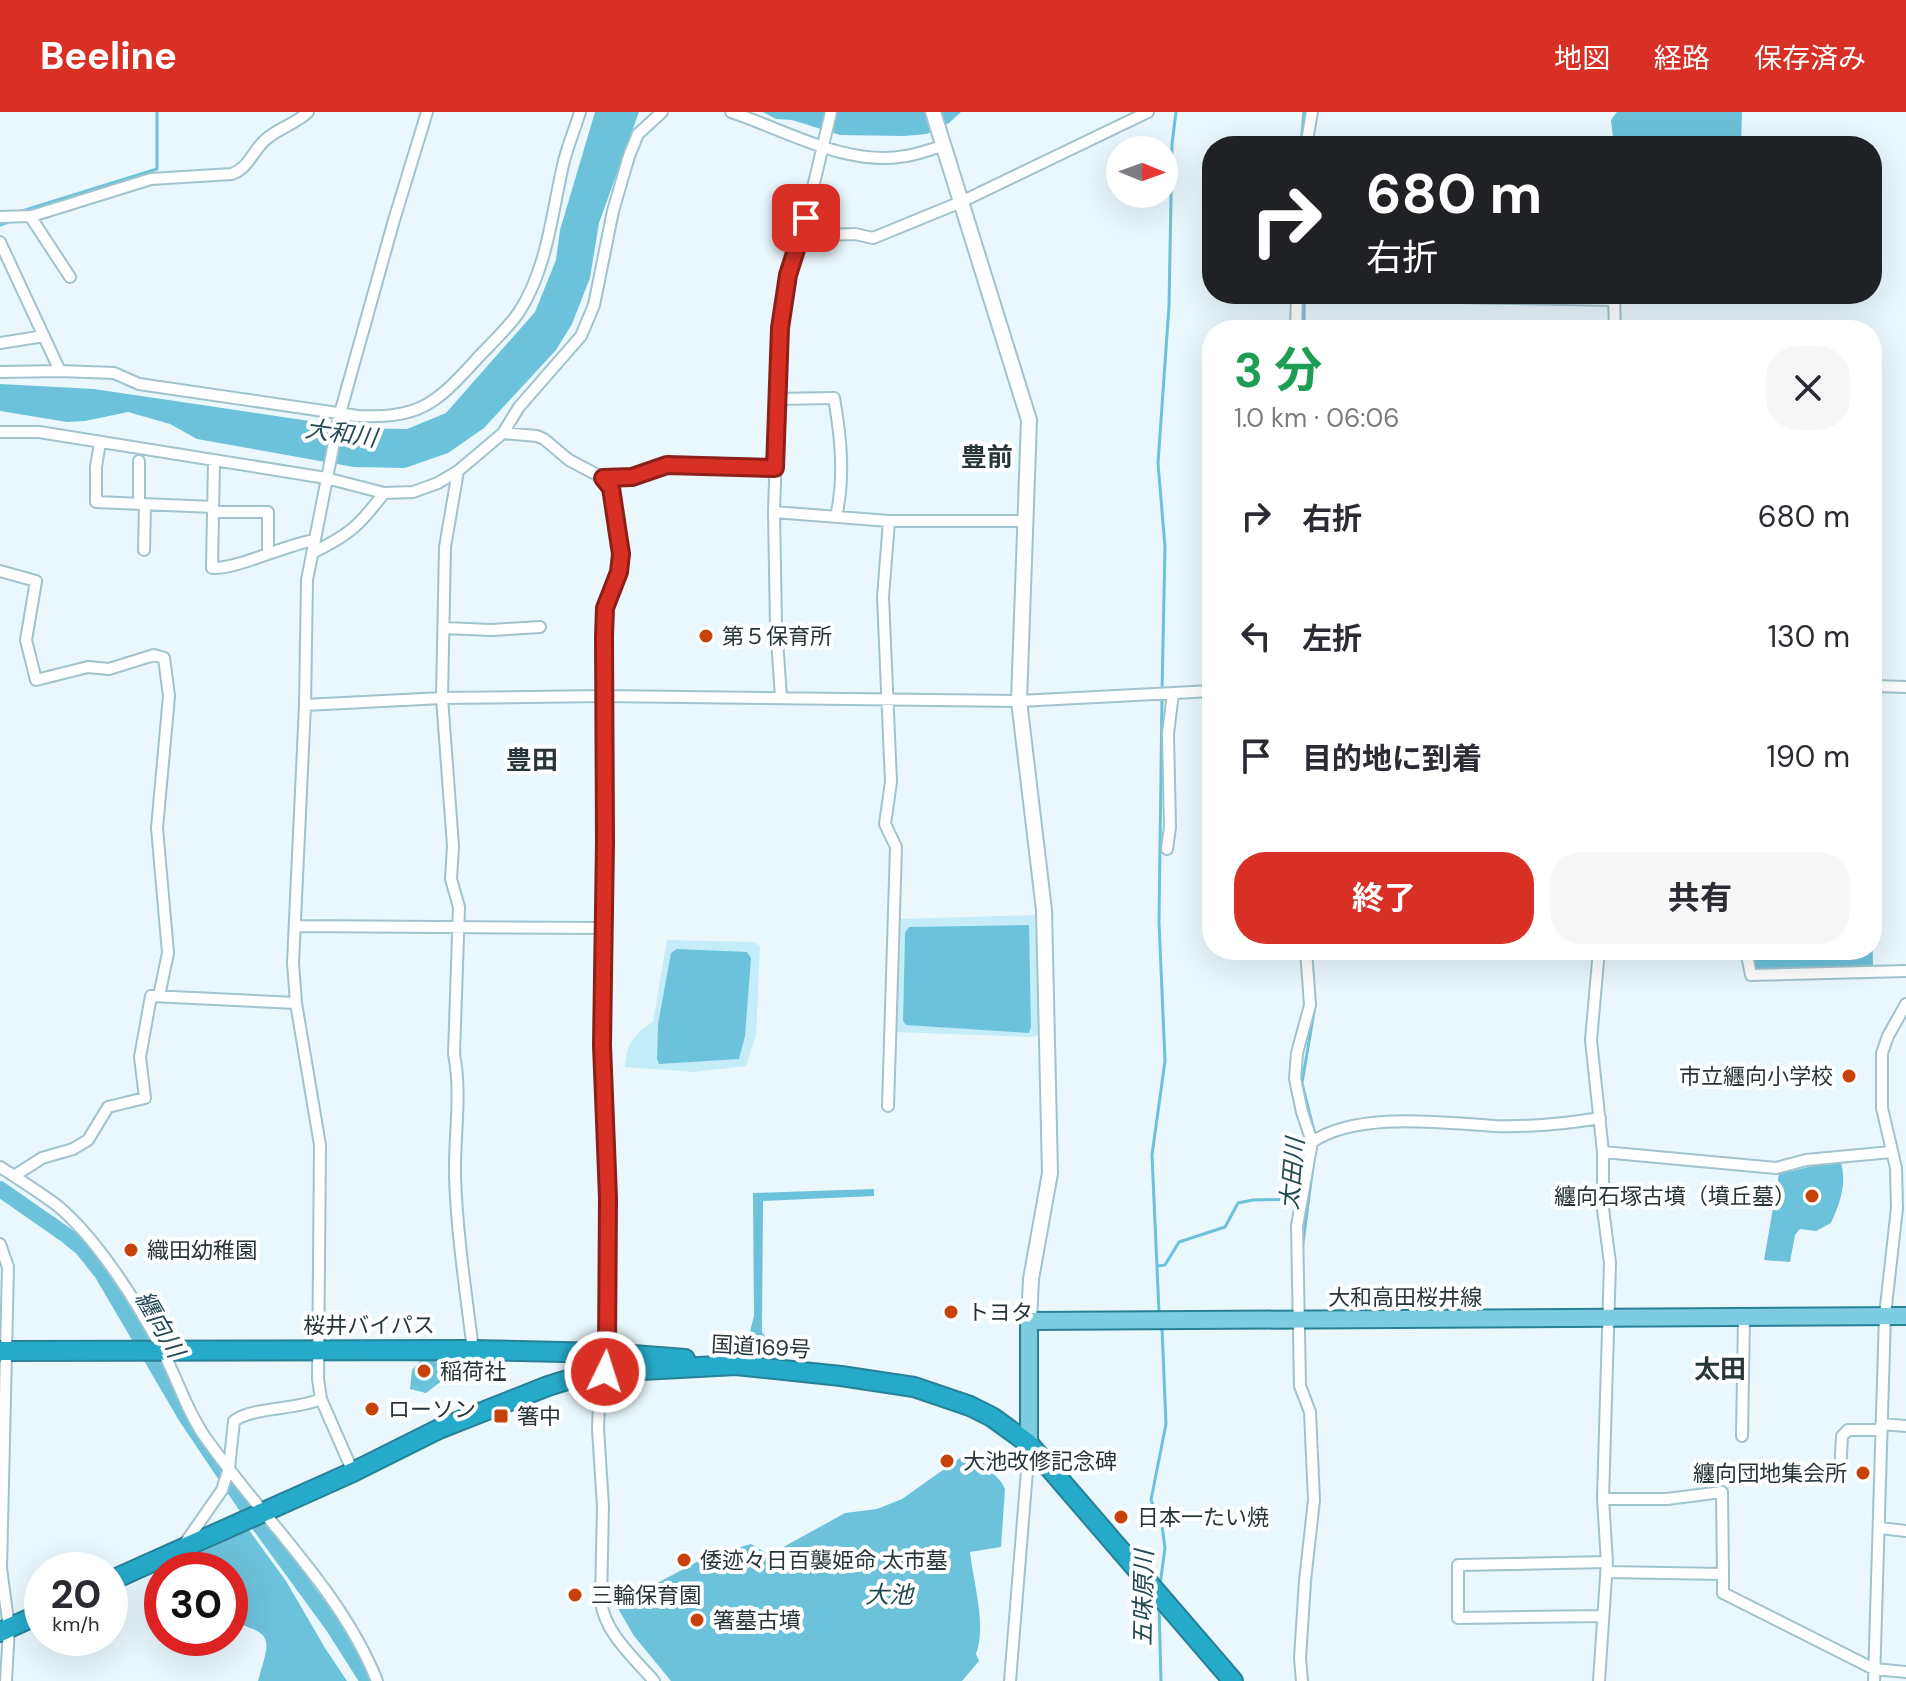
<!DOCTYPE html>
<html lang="ja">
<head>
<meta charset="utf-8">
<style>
  body { margin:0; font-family:"DM Sans","Noto Sans JP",sans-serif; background:#f7f7f7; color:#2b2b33; height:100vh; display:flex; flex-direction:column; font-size:30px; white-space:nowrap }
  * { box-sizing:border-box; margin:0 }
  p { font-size:26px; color:#7c7c81 }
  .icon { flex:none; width:44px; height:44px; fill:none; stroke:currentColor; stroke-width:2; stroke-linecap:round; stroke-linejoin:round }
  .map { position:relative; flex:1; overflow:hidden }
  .side { position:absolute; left:1202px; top:208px; width:680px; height:640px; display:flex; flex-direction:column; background:#fff; border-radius:32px; box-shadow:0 8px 32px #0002 }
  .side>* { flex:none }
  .hud { position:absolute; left:1202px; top:24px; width:680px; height:168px; border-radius:32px; box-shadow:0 8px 32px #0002; background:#202124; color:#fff; overflow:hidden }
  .needle { width:52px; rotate:91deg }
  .buttons { position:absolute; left:1106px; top:24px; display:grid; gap:16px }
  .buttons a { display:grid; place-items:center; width:72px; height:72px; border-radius:50%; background:#fff; box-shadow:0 8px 32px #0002; font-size:40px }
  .speed { position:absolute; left:24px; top:1440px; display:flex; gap:16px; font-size:40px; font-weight:700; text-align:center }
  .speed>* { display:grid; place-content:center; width:104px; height:104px; border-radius:50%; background:#fff; box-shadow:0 8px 32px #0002; line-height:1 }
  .speed small { font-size:20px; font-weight:400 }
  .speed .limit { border:12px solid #d22; background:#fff; color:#111 }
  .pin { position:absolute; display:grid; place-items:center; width:68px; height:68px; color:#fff; margin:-34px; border-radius:16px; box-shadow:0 4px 12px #0006 }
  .me { position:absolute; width:88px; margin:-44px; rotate:4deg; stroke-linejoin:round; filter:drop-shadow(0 0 6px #0008) }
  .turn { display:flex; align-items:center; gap:28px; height:168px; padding:0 32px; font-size:36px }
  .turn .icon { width:104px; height:104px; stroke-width:2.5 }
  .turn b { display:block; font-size:56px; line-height:68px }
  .round { display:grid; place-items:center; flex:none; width:84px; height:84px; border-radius:32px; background:#f7f7f7 }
  .head { display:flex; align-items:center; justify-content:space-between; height:136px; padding:0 32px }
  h1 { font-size:48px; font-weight:700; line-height:60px; color:#1e9e55 }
  .action { display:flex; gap:16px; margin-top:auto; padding:16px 32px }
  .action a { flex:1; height:92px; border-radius:32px; background:#d93025; color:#fff; font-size:32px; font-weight:700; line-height:92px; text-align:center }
  .action a+a { background:#f7f7f7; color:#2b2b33 }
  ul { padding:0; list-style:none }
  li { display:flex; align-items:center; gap:24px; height:120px; padding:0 32px }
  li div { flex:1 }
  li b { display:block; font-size:30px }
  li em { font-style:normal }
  header { display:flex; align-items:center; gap:48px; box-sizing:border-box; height:112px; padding:0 40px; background:#d93025; color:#fff }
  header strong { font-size:38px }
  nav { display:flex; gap:44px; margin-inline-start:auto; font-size:28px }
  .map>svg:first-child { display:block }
  .green { fill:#c4ecf9; fill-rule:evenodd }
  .forest { fill:#6cc2da }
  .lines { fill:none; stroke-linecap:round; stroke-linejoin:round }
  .stream { stroke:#6cc2da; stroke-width:3 }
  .river { stroke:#6cc2da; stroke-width:16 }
  .street-casing { stroke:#a1c3cd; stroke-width:14 }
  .secondary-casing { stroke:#a1c3cd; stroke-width:18 }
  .primary-casing { stroke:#278197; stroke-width:20 }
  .highway-casing { stroke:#278197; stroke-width:22 }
  .street { stroke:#fff; stroke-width:10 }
  .secondary { stroke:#fff; stroke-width:14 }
  .primary { stroke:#7dccdf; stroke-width:16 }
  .highway { stroke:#26aac9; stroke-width:18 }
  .route-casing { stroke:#8d1f18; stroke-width:20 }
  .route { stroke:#d93025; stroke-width:14 }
  .poi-dot { fill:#c84108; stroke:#fff; stroke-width:3 }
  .labels { text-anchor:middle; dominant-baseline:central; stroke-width:8; stroke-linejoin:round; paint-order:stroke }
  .poi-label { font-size:22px; fill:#28363a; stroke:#fff; text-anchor:start }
  .street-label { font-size:22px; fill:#28363a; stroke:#fff }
  .water-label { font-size:24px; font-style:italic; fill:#224954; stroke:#fff }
  .quarter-label { font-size:26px; font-weight:bold; fill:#28363a; stroke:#fff }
</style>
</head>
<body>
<header>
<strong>Beeline</strong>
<nav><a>地図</a><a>経路</a><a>保存済み</a></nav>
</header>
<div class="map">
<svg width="1906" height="1569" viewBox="0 0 1906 1569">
  <rect width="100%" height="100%" fill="#eaf8fd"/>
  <path class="green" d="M1039,803L1041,922L1032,925L895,920L896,811L901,807ZM1029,813L1028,859L906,913L903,909L905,821Z
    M667,828L754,830L760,834L756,923L746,954L694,960L625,955C626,933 634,921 653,910ZM672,841L739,947L659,951L657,946L658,912Z"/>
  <path class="forest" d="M595,0H639L599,111L590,166L572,212L556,238L484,316L448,341L405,356L354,355L197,327L170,312L128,300L85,309L67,310L0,299V272L94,277L357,316L407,317L446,301L535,200L556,148L560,118Z
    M763,0H961L949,11L927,22L904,24L840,23L792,8L776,7Z
    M1617,0H1742L1741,34H1614L1611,8Z
    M1872,801L1873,854L1755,859L1751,838H1872Z
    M1029,813L1031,915L1029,921L906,913L903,909L905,821L909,815Z
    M677,837L747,840L751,846L745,924L739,947L659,952L657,947L658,912L671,841Z
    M1825,1051H1841C1847,1072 1840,1091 1831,1111L1816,1119L1800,1117L1795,1123L1790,1150L1764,1148L1779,1062Z
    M874,1077V1084L763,1089L762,1220L782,1247L744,1243L754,1204L753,1081Z
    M421,1248L441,1249L445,1261L443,1268L426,1281L410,1277L412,1258Z
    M972,1343V1346L978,1344L1002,1371L1005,1377L1001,1435L970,1440C973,1468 987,1515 976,1542L979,1549L962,1569H671L634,1524L616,1493L708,1444L751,1432L766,1441L768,1446L769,1443L845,1401L877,1397L902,1387L960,1346Z
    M249,1418L286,1469L325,1536L347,1569H258C269,1529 277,1521 230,1510V1458H181L185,1448Z"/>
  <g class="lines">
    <path class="stream" d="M1301,34L1304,0
      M19,100L157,57V0
      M0,113L11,109
      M1304,218V182
      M1162,579L1165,435L1158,351L1169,194L1172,32L1176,0
      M1311,838L1313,866
      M1315,894L1302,971L1315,1023
      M1302,1138L1315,1039
      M1158,1154L1165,1153L1179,1130L1225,1115L1238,1091L1253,1088L1300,1087
      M1159,1200L1152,1043L1165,949L1159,810L1162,586
      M1160,1473L1165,1436L1162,1414L1151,1388L1166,1312L1162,1216
      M1159,1493L1161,1569
      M1296,1533L1297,1520"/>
    <path class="river" d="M0,1077L66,1123L82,1136L102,1161L185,1303L248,1397
      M260,1414L333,1514L368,1569"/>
    <g class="street-casing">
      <path id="street" d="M731,0C786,18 846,55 906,44C919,42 931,37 943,34
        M1306,34L1312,0
        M30,104L70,165
        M0,105L32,104L151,67L232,62C248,56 252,41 264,29C276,17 296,12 308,0
        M0,130L60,259
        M800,130L824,123L855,122L873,126L961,90L1148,0
        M1459,182V185L1614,188
        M1614,184L1615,218
        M1296,218L1297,182
        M0,231L44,224
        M0,260L60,259L114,261L139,272L358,304C418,306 434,294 474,250C488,234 507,218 519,200C547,157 552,101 563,53C567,35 575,17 580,0
        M777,287L834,286C841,326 845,365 836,405
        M0,320H39L326,366L384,381
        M503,321L537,324L544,327L569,348L603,366L611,376L621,442L619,460L605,496L604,524L605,730L602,933L608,1086L607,1241L599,1292L598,1317L603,1394L601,1489C604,1520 634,1546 654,1569
        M100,330L96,355V390L213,395
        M214,348L212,456C238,457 284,433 315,428
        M458,359L445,435L442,586L453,734L451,767L459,795L454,942C462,983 454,1024 455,1065C457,1123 466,1181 473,1238
        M603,366L632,365L667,353L775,356
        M139,392V349
        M213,400H268V440
        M774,400L889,409H1027
        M144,438L145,392
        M312,441C349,423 359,414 384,381L413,380L438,371L458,359L503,321L519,295L581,224L594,193L613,99L629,44L638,22L662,0
        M0,459L36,469L26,528L36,568L88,555L109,557L154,543L164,546L169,584L157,716L168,841L159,884
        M444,516L492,518L540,515
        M1872,574L1906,575
        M781,585L776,514L774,400L780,216L788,163L800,130L831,0
        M305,593L442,586L604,584L1019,589L1212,579
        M1167,737L1170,715L1168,622L1173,581
        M295,814L604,816
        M1746,838L1751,863L1906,859
        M888,994L896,735L885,712L891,670L883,485L889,409
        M1312,1030C1358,999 1442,1011 1495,1014C1531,1015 1565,1012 1600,1006
        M1603,1040L1776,1056L1806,1048L1891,1040
        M0,1055L14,1064L42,1046L73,1037L88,1028L108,995L145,986L140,945L151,884L296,891
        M14,1064C29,1074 45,1084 59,1095C98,1128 139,1193 162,1238C178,1268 186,1298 205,1325C261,1405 341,1478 377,1569
        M0,1132L8,1155L1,1456L9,1516L6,1569
        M1881,1312L1906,1314
        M1742,1324L1744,1205
        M353,1360L321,1287L318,1267L320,1033L296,891L293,851L305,593L307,468L339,305L394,108L427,0
        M1840,1362L1842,1324L1848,1318H1881
        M1603,1387H1667L1722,1380L1723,1462
        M1880,1416L1906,1419
        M183,1434L222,1378L229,1356L234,1309C252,1295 297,1298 321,1287
        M1606,1460L1723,1462V1481L1874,1557L1906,1560
        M1603,1504L1458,1506V1453L1607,1450
        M1010,1569L1029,1334
        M1302,1569L1300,1546L1305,1469L1314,1388L1310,1300L1300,1274L1297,1114L1312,1030L1302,1000L1295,967L1297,941L1310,893L1306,838
        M1599,1569L1607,1450L1603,1387L1610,1151L1603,1097V1040L1591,928L1599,838
        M1874,1569L1885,1203L1897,1096L1896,1056L1882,996V941L1888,924L1906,892"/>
    </g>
    <g class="secondary-casing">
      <path id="secondary" d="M933,0L1029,308L1019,589L1044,798L1050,1061L1031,1167L1029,1209"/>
    </g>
    <g class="primary-casing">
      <path id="primary" d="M1029,1332V1209L1906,1204"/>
    </g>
    <g class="highway-casing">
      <path id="highway" d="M0,1239L473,1238L607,1241L685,1247
        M110,1469L353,1360L439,1317L548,1274L577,1265L605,1260L736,1253L841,1264L914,1275L970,1294L992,1305L1029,1332L1233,1569
        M0,1520L42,1501"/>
    </g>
    <use href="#street" class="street"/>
    <use href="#secondary" class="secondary"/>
    <use href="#primary" class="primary"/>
    <use href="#highway" class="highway"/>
  </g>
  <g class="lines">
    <g class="route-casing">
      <path id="route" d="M605,1260L607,1241L608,1086L602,933L605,730L604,524L605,496L619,460L621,442L611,376L603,366L632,365L667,353L775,356L780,216L788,163L806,106"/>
    </g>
    <use href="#route" class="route"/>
  </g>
  <g class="poi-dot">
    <circle cx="706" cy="524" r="8"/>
    <circle cx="1849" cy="964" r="8"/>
    <circle cx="1812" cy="1084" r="8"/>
    <circle cx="131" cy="1138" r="8"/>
    <circle cx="951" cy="1200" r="8"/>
    <circle cx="424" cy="1259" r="8"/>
    <circle cx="372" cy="1297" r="8"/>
    <rect x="493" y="1296" width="16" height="16" rx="4"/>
    <circle cx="947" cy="1349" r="8"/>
    <circle cx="1863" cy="1361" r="8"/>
    <circle cx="1121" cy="1405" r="8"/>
    <circle cx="684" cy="1448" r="8"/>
    <circle cx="575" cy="1483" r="8"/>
    <circle cx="697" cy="1508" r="8"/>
  </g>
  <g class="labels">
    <g class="poi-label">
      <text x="722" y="524">第５保育所</text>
      <text x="1833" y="964" text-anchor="end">市立纒向小学校</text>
      <text x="1796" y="1084" text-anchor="end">纏向石塚古墳（墳丘墓）</text>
      <text x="147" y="1138">織田幼稚園</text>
      <text x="967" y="1200">トヨタ</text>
      <text x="440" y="1259">稲荷社</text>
      <text x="388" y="1297">ローソン</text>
      <text x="517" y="1304">箸中</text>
      <text x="963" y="1349">大池改修記念碑</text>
      <text x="1847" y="1361" text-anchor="end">纏向団地集会所</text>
      <text x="1137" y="1405">日本一たい焼</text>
      <text x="700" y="1448">倭迹々日百襲姫命 太市墓</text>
      <text x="591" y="1483">三輪保育園</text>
      <text x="713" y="1508">箸墓古墳</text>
    </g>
    <g class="street-label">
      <text x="1405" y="1185">大和高田桜井線</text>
      <text x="369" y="1213">桜井バイパス</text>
      <text transform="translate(761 1235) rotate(3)">国道169号</text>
    </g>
    <g class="water-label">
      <text transform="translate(341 321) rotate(8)">大和川</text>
      <text transform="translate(1292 1062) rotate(-85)">太田川</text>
      <text transform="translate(160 1212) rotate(60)">纒向川</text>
      <text x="889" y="1482">大池</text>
      <text transform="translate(1143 1486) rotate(-89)">五味原川</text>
    </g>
    <g class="quarter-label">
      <text x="987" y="345">豊前</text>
      <text x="532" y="648">豊田</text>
      <text x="1720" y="1257">太田</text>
    </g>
  </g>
</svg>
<div class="buttons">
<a><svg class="needle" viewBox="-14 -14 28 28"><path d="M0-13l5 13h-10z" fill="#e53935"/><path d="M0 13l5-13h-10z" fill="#7c7c81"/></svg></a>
</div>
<div class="speed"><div>20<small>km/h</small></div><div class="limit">30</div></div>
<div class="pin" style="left:806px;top:106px;background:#d93025"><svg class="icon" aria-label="arrive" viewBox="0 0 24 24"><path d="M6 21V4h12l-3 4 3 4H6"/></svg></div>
<svg class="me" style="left:605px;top:1260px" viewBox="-20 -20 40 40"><circle r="17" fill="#d93025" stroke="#fff" stroke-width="3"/><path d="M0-11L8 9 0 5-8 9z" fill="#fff"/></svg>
<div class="hud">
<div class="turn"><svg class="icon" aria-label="right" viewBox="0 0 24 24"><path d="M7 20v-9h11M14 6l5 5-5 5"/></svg><div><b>680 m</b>右折</div></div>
</div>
<section class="side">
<div class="head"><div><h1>3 分</h1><p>1.0 km · 06:06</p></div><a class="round"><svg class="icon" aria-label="close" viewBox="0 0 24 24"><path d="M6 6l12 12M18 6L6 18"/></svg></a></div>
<ul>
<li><svg class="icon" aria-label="right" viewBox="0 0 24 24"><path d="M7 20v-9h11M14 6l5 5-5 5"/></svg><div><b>右折</b></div><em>680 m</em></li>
<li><svg class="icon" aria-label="left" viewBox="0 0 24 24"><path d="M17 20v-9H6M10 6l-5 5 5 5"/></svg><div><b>左折</b></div><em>130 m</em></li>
<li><svg class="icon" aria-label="arrive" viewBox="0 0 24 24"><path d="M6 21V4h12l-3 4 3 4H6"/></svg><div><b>目的地に到着</b></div><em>190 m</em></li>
</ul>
<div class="action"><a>終了</a><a>共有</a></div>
</section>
</div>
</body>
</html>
